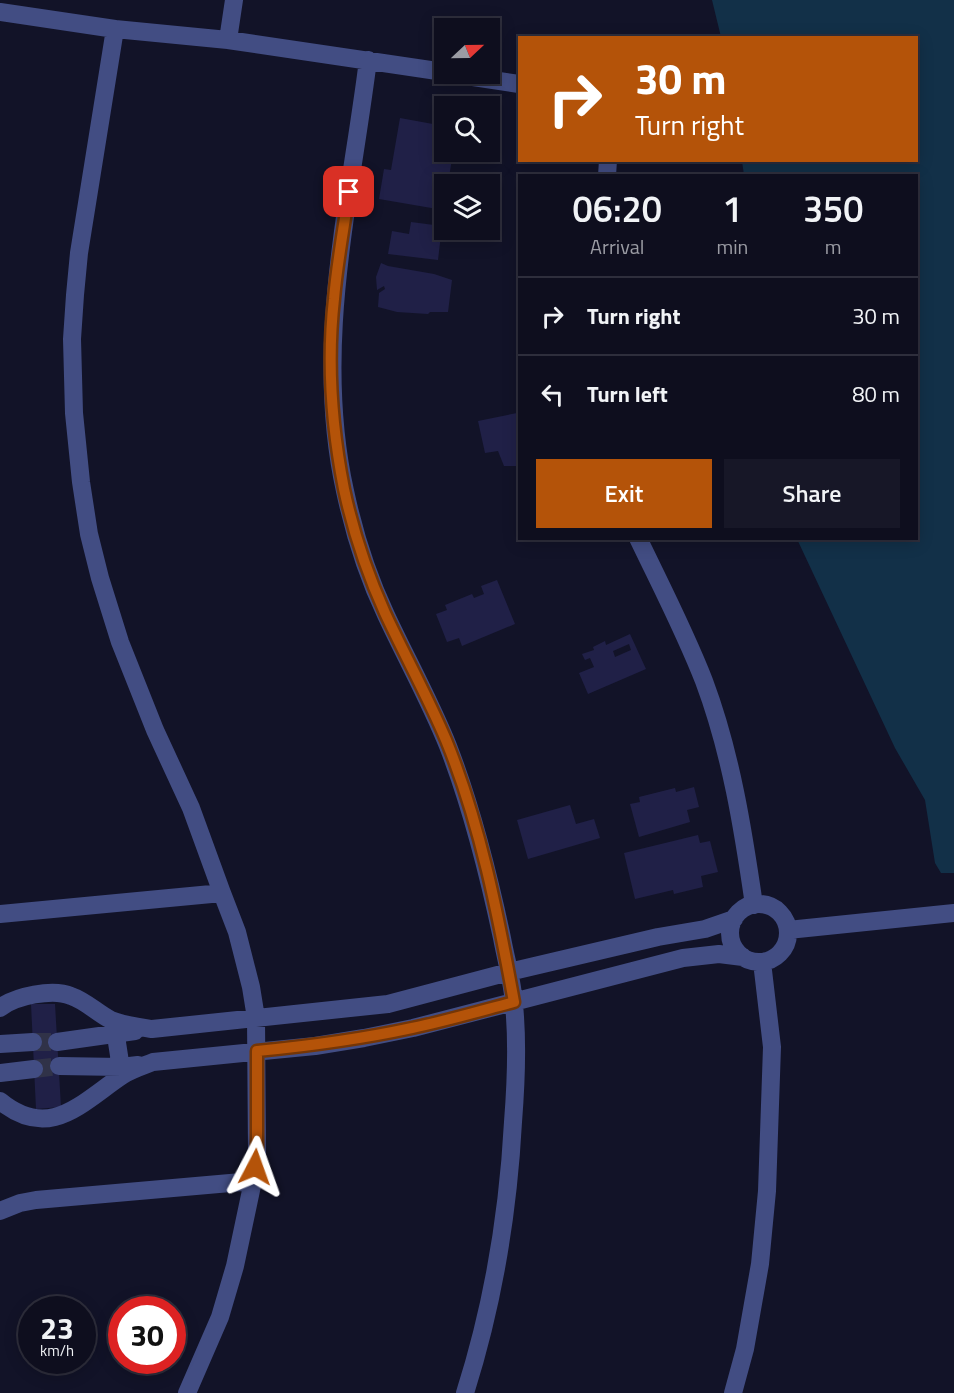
<!DOCTYPE html>
<html lang="en">
<head>
<meta charset="utf-8">
<style>
  body { margin:0; font-family:"Titillium Web",sans-serif; background:#171727; color:#f1f3f6; height:100vh; display:flex; flex-direction:column; font-size:22px; white-space:nowrap }
  * { box-sizing:border-box; margin:0 }
  p { font-size:20px; color:#9b9ca4 }
  .icon { flex:none; width:33px; height:33px; fill:none; stroke:currentColor; stroke-width:2; stroke-linecap:round; stroke-linejoin:round }
  .map { position:relative; flex:1; overflow:hidden }
  .side { position:absolute; left:518px; top:174px; width:400px; height:366px; display:flex; flex-direction:column; background:#0e0e1e; border-radius:0px; box-shadow:0 3px 15px #0003,0 0 0 2px #2e2e3c }
  .side>* { flex:none }
  .top-card { position:absolute; left:518px; top:36px; width:400px; height:126px; border-radius:0px; box-shadow:0 3px 15px #0003,0 0 0 2px #2e2e3c; background:#b45309; color:#fff; overflow:hidden }
  .needle { width:39px; rotate:68deg }
  .tools { position:absolute; left:434px; top:18px; display:grid; gap:12px }
  .tools a { display:grid; place-items:center; width:66px; height:66px; border-radius:0px; background:#0e0e1e; box-shadow:0 3px 15px #0003,0 0 0 2px #2e2e3c; font-size:30px }
  .speed { position:absolute; left:18px; top:1296px; display:flex; gap:12px; font-size:30px; font-weight:700; text-align:center }
  .speed>* { display:grid; place-content:center; width:78px; height:78px; border-radius:50%; background:#0e0e1e; box-shadow:0 3px 15px #0003,0 0 0 2px #2e2e3c; line-height:1 }
  .speed small { font-size:15px; font-weight:400 }
  .speed .limit { border:9px solid #d22; background:#fff; color:#111 }
  .pin { position:absolute; display:grid; place-items:center; width:51px; height:51px; color:#fff; margin:-26px; border-radius:12px; box-shadow:0 3px 9px #0006 }
  .me { position:absolute; width:66px; margin:-33px; rotate:4deg; stroke-linejoin:round; filter:drop-shadow(0 0 4px #0008) }
  .turn { display:flex; align-items:center; gap:21px; height:126px; padding:0 18px; font-size:27px }
  .turn .icon { width:78px; height:78px; stroke-width:2.5 }
  .turn b { display:block; font-size:42px; line-height:51px }
  .eta { display:flex; justify-content:space-evenly; align-items:center; height:102px; text-align:center }
  .eta b { font-size:36px; font-weight:600; line-height:42px }
  .primary-button { display:flex; gap:12px; margin-top:auto; padding:12px 18px }
  .primary-button a { flex:1; height:69px; border-radius:0px; background:#b45309; color:#fff; font-size:24px; font-weight:600; line-height:69px; text-align:center }
  .primary-button a+a { background:#171727; color:#f1f3f6 }
  ul { padding:0; list-style:none }
  li { display:flex; align-items:center; gap:18px; height:78px; padding:0 18px; border-top:2px solid #2e2e3c }
  li div { flex:1 }
  li b { display:block; font-size:22px }
  li em { font-style:normal }
  .map>svg:first-child { display:block }
  .water { fill:#123048 }
  .building { fill:#202047; fill-rule:evenodd }
  .lines { fill:none; stroke-linecap:round; stroke-linejoin:round }
  .minor-tunnel { stroke:#303248; stroke-width:18; stroke-dasharray:18 9; stroke-linecap:butt }
  .minor { stroke:#424d83; stroke-width:18 }
  .route-casing { stroke:#753606; stroke-width:15 }
  .route { stroke:#b45309; stroke-width:10 }
</style>
</head>
<body>
<div class="map">
<svg width="954" height="1393" viewBox="0 0 954 1393">
  <rect width="100%" height="100%" fill="#121328"/>
  <path class="water" d="M712,0H954V873H941L935,863L925,800L895,748L797,539L916,538V176L744,175L742,161L916,160V38L721,37Z"/>
  <path class="building" d="M400,118L444,126V152H453L448,184H444L443,210L379,199L384,169L391,170Z
    M411,222L442,226L438,260L388,254L392,231L409,234Z
    M381,263L388,266L434,274L452,280L448,312H430L428,314L397,312L378,307L379,293L385,289L384,286L377,290L376,277Z
    M517,413L519,426V466H504L498,451L485,453L478,421Z
    M497,580L515,624L462,646L459,638L447,642L436,614L447,610L445,605L472,594L474,598L484,594L481,586Z
    M630,634L646,669L588,694L579,673L594,667L590,658L585,660L582,654L594,650L593,647L605,641L606,645ZM629,644L631,650L615,657L613,651Z
    M694,787L699,807L687,810L690,822L639,837L630,804L640,802L639,797L675,788L676,792Z
    M570,805L576,824L594,819L600,838L528,859L517,820Z
    M698,835L700,843L710,841L718,872L701,876L703,887L674,894L673,890L635,899L624,853Z
    M31,1004H55L61,1107L36,1109Z"/>
  <g class="lines">
    <path class="minor-tunnel" d="M33,1042H57
      M34,1069L59,1066"/>
    <path class="minor" d="M0,12L115,29L228,40L444,72
      M115,29L79,253L75,295L72,339L74,413L81,482L89,534L100,578L120,642L155,730L191,808L222,893
      M228,40L234,0
      M368,60C350,204 313,346 345,491C354,533 367,575 386,615C406,658 430,701 448,746C472,808 488,872 502,938C506,960 513,983 514,1005C518,1044 516,1084 513,1122C508,1215 493,1305 465,1393
      M453,74L519,84
      M607,176L608,160
      M638,538C661,586 685,632 704,681C731,753 743,829 754,905
      M730 933a29 29 0 1 1 58 0a29 29 0 1 1-58 0Z
      M0,914L222,893L237,932L251,987L256,1018L257,1153L253,1181L235,1266L220,1317L187,1393
      M788,930L954,913
      M0,1008C15,996 53,988 71,996C86,1001 97,1013 111,1020C123,1025 139,1027 152,1029L388,1004L509,972L658,937L705,929L734,919
      M114,1023L122,1075
      M57,1042L135,1031
      M0,1044L33,1042
      M59,1066L121,1067L138,1065
      M0,1073L34,1069
      M0,1101C50,1142 82,1102 123,1075C133,1069 143,1066 153,1062L315,1046L364,1038L413,1028L683,958L719,954L743,957
      M0,1211L20,1203L36,1200L253,1181
      M733,1393L745,1349L760,1264L767,1191L772,1047L762,962"/>
  </g>
  <g class="lines">
    <g class="route-casing">
      <path id="route" d="M255,1167L257,1153V1051C309,1046 361,1039 412,1028C446,1021 480,1011 514,1002C498,914 480,823 446,740C428,697 405,656 385,613C367,573 353,531 344,489C332,428 327,361 334,299C337,263 344,227 349,192"/>
    </g>
    <use href="#route" class="route"/>
  </g>
</svg>
<div class="tools">
<a><svg class="needle" viewBox="-14 -14 28 28"><path d="M0-13l5 13h-10z" fill="#e53935"/><path d="M0 13l5-13h-10z" fill="#9b9ca4"/></svg></a>
<a><svg class="icon" aria-label="search" viewBox="0 0 24 24"><circle cx="10" cy="10" r="6"/><path d="M15 15l6 6"/></svg></a>
<a><svg class="icon" aria-label="layers" viewBox="0 0 24 24"><path d="M12 4l9 5-9 5-9-5zM3 14l9 5 9-5"/></svg></a>
</div>
<div class="speed"><div>23<small>km/h</small></div><div class="limit">30</div></div>
<div class="pin" style="left:349px;top:192px;background:#d93025"><svg class="icon" aria-label="arrive" viewBox="0 0 24 24"><path d="M6 21V4h12l-3 4 3 4H6"/></svg></div>
<svg class="me" style="left:255px;top:1167px" viewBox="-20 -20 40 40"><path d="M0-17L14 15 0 8-14 15z" fill="#b45309" stroke="#fff" stroke-width="4"/></svg>
<div class="top-card">
<div class="turn"><svg class="icon" aria-label="right" viewBox="0 0 24 24"><path d="M7 20v-9h11M14 6l5 5-5 5"/></svg><div><b>30 m</b>Turn right</div></div>
</div>
<section class="side">
<div class="eta">
<div><b>06:20</b><p>Arrival</p></div>
<div><b>1</b><p>min</p></div>
<div><b>350</b><p>m</p></div>
</div>
<ul>
<li><svg class="icon" aria-label="right" viewBox="0 0 24 24"><path d="M7 20v-9h11M14 6l5 5-5 5"/></svg><div><b>Turn right</b></div><em>30 m</em></li>
<li><svg class="icon" aria-label="left" viewBox="0 0 24 24"><path d="M17 20v-9H6M10 6l-5 5 5 5"/></svg><div><b>Turn left</b></div><em>80 m</em></li>
</ul>
<div class="primary-button"><a>Exit</a><a>Share</a></div>
</section>
</div>
</body>
</html>
